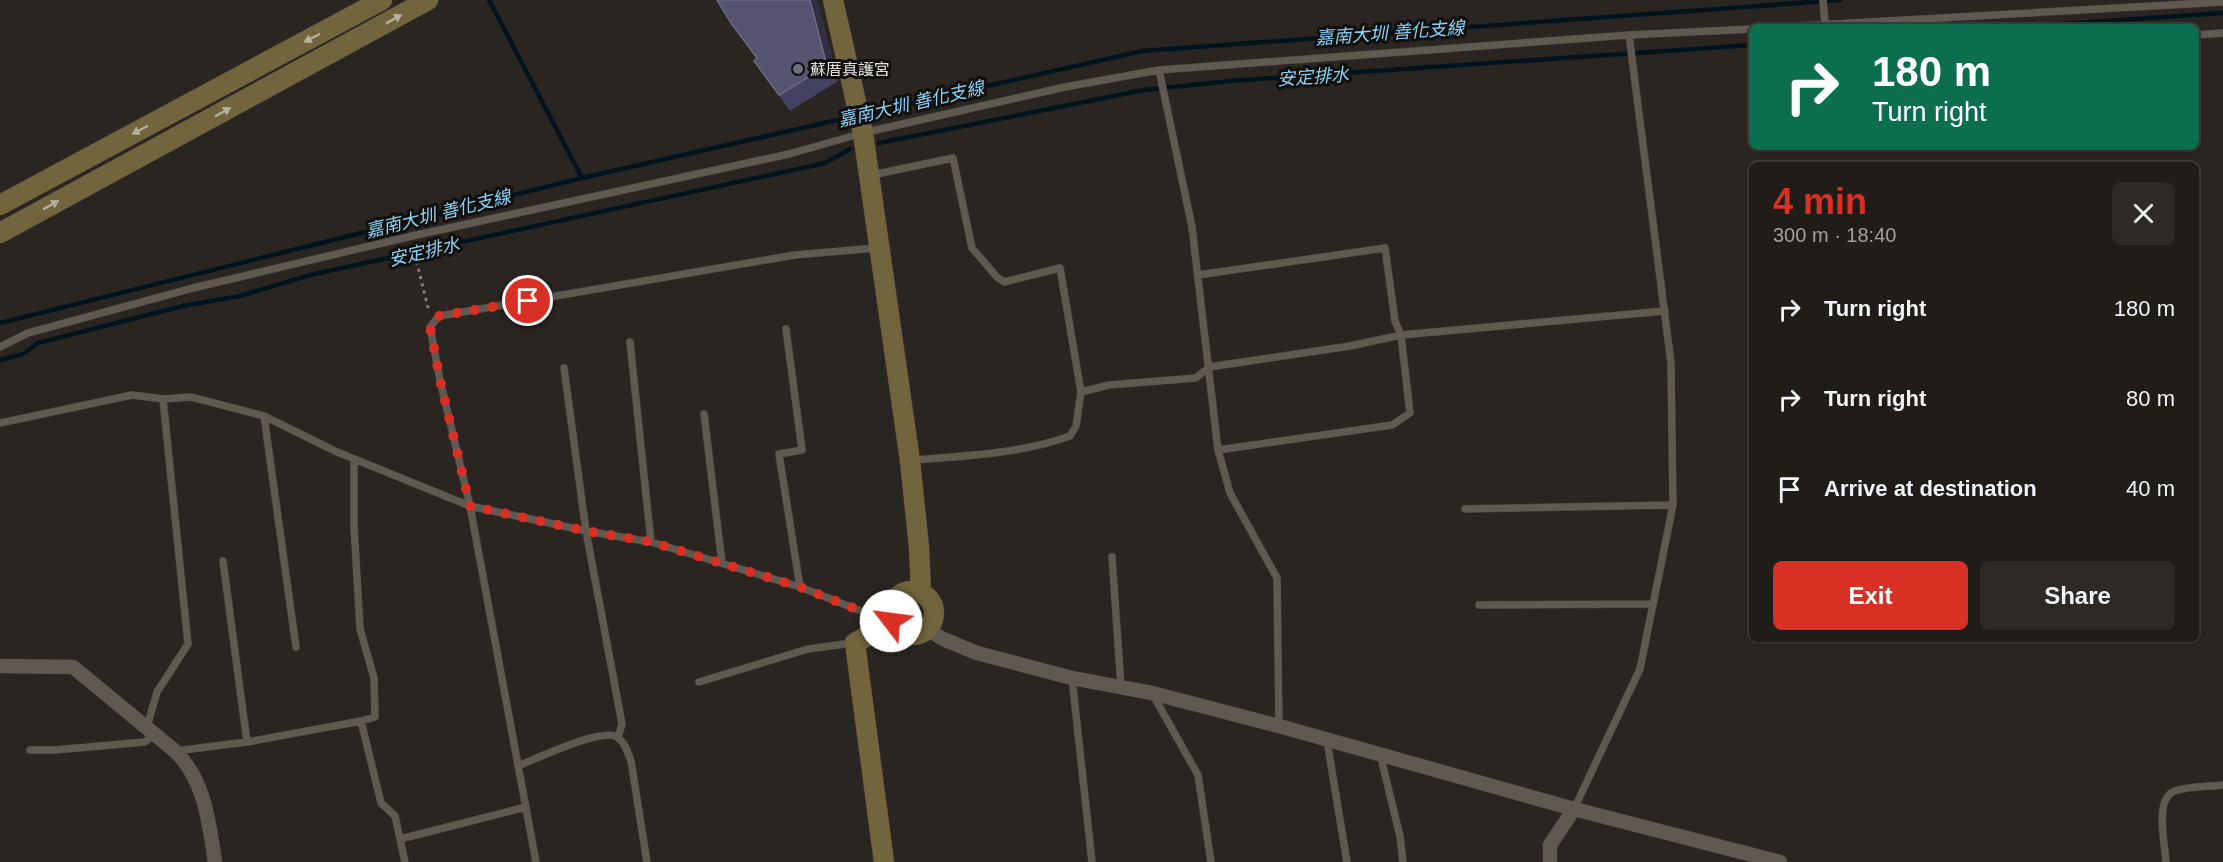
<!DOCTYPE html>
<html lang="en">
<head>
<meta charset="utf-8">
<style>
  body { margin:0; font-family:Helvetica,"Noto Sans TC",sans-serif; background:#2d2925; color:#f1f3f6; height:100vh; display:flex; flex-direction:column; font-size:22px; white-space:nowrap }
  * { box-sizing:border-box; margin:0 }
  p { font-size:20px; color:#a2a1a2 }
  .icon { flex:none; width:33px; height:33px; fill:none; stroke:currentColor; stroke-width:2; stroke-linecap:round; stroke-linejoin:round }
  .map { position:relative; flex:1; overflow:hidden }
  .drawer { position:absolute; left:1749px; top:162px; width:450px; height:480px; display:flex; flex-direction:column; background:#201c18; border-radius:9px; box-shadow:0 2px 4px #0004,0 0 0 2px #3d3a37 }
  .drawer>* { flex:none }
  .hud { position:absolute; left:1749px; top:24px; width:450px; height:126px; border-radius:9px; box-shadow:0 2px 4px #0004,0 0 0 2px #3d3a37; background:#0b6e4f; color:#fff; overflow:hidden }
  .pin { position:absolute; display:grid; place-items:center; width:51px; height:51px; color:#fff; margin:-26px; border:3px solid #fff; border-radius:50%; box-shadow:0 2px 6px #0007 }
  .me { position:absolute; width:66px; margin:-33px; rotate:300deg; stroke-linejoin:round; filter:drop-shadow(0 0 4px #0008) }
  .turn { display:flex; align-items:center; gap:21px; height:126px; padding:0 24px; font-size:27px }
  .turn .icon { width:78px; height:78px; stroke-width:2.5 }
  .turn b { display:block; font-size:42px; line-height:51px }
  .round { display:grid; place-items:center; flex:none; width:63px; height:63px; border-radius:9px; background:#2d2925 }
  .overview { display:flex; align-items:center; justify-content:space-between; height:102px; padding:0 24px }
  h1 { font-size:36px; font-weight:700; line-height:45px; color:#d93025 }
  .button { display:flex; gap:12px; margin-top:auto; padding:12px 24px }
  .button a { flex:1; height:69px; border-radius:9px; background:#d93025; color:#fff; font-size:24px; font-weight:700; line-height:69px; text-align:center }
  .button a+a { background:#2d2925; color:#f1f3f6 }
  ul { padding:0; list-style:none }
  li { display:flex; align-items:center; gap:18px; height:90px; padding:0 24px }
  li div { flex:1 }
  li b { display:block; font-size:22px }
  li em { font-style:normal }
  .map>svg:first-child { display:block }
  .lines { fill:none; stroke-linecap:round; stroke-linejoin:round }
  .stream { stroke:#00131e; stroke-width:4.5 }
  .lane-casing { stroke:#46413c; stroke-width:8 }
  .street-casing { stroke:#46413c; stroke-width:15 }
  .secondary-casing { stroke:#46413c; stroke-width:21 }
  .path { stroke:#827e7a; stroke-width:3; stroke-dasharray:3 4.5; stroke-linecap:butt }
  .lane { stroke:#5f5952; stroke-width:7 }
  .street { stroke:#5f5952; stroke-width:14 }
  .secondary { stroke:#72643c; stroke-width:20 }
  .wall { fill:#444263 }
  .shaded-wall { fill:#322f43 }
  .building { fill:#565371; stroke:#6c6a82; stroke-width:1.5 }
  .oneway { fill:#b8b09e }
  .route { stroke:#d93025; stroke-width:10; stroke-dasharray:0 18 }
  .worship-dot { fill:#6b7280; stroke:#110f0c; stroke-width:2 }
  .labels { text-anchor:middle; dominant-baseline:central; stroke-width:6; stroke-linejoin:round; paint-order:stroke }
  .poi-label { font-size:16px; fill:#e6e2df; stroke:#110f0c; text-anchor:start }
  .water-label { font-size:18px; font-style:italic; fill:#87d3fa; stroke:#110f0c }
</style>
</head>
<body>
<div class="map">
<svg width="2223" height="862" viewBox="0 0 2223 862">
  <rect width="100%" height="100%" fill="#2a2520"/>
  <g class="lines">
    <path class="stream" d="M489,0L582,178
      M2018,27L2223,13
      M863,114L1142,51L1840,0
      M879,143L1144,90L1230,81L1752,45
      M0,323L582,178L855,116
      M0,360L23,354L38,343L183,306L240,296L310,275L825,163L850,149"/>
    <g class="lane-casing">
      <path id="lane" d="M1823,0L1825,24
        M1780,27L2223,2
        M2196,35L2223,33
        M1159,70L1192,227L1218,450L1230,493L1277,578L1279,726
        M872,175L953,158L972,248L997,277L1004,282L1060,268L1081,392
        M1198,275L1385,248L1395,321L1401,335L1410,413L1392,425L1218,450
        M786,329L802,450L779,454L800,587
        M630,342L651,542
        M0,347L28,333L193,288L412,236L789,154L863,133L1065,87L1159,70L1629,35L1752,29
        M564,368L586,531L622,724L618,737
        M704,414L722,563
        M264,416L296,647
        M0,423L132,395L163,399L191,397L264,416L337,452L470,506L586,531L651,542L800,587L861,611L889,609
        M912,460C965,456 1020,454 1070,436L1076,426L1081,392L1109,385L1196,378L1209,367L1350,346L1401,335L1665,311
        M1465,509L1673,505
        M1112,557L1121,687
        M223,561L247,742
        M1479,605L1652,604
        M1072,678L1092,862
        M699,682L808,649L852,643
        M1153,695L1198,775L1211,862
        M361,721L381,803L395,816L405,862
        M147,727L157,692L188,644L163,399
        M1327,741L1347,862
        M30,750H55L145,742L153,735
        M175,751L247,742L361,721L375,717L374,678L360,629L354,526V460
        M1380,754L1400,836L1403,862
        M518,766C536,759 602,727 617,737C625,742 628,753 631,761L647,862
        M1574,809L1640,669L1673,505L1671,363L1629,35
        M400,839L526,807
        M536,862L470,506L440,380L430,327L439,316L795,255L876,248
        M2166,862C2165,844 2154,798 2175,791C2189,786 2208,787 2223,785"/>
    </g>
    <g class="street-casing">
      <path id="street" d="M927,629L943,639L977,653L1072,678L1152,693L1279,726L1574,809L1780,862
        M0,666L73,667L175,751C205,780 209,823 215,862
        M1550,862V845L1574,809"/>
    </g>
    <g class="secondary-casing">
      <path id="secondary" d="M833,0L863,133L910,461L919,547L921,592
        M0,205L382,0
        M0,233L428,0
        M890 613a22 22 0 1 1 44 0a22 22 0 1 1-44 0Z
        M884,862L855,643L874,632L899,631"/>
    </g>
    <path class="path" d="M413,247L429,312"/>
    <use href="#lane" class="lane"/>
    <use href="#street" class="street"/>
    <use href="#secondary" class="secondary"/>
  </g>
  <path class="wall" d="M717,0H817L838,81L790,111L754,61L757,58Z"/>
  <path class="shaded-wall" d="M810,0H817L838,81L827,66Z"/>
  <path class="building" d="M717,0H810L827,66L779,95L754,61L757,58L731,23Z"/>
  <defs><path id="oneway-solid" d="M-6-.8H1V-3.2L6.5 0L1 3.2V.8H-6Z" transform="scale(1.5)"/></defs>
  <g class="oneway">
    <use href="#oneway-solid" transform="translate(394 19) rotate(-29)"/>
    <use href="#oneway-solid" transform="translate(312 38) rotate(152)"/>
    <use href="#oneway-solid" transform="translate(223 112) rotate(-29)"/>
    <use href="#oneway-solid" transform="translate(140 130) rotate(152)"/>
    <use href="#oneway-solid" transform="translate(51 205) rotate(-29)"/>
  </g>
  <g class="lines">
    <path class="route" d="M528,301L439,316L430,327L440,380L470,506L586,531L651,542L800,587L861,611L889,609L891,621"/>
  </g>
  <circle class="worship-dot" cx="798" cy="69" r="6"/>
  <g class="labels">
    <g class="poi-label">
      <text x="810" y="69">蘇厝真護宮</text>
    </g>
    <g class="water-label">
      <text transform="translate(1390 33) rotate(-4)">嘉南大圳 善化支線</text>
      <text transform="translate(1313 77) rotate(-4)">安定排水</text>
      <text transform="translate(911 104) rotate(-13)">嘉南大圳 善化支線</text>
      <text transform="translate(438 214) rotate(-14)">嘉南大圳 善化支線</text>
      <text transform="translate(424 252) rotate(-13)">安定排水</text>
    </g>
  </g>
</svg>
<div class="pin" style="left:528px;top:301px;background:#d93025"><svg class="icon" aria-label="arrive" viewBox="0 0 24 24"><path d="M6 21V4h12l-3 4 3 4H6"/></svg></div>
<svg class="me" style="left:891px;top:621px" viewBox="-20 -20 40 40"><circle r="19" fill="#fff"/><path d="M0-13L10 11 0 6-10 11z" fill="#d93025"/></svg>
<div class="hud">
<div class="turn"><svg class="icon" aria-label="right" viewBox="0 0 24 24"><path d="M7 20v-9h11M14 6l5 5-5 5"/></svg><div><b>180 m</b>Turn right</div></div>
</div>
<section class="drawer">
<div class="overview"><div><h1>4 min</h1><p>300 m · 18:40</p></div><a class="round"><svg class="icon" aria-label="close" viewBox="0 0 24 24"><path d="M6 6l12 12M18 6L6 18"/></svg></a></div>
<ul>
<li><svg class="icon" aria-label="right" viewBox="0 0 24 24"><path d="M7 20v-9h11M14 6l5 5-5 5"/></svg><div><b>Turn right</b></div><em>180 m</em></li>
<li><svg class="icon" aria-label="right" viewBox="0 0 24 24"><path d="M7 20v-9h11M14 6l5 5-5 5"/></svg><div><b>Turn right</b></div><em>80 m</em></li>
<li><svg class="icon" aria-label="arrive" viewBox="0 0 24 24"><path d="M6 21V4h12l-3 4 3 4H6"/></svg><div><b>Arrive at destination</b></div><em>40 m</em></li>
</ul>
<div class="button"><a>Exit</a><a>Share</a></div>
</section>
</div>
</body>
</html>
